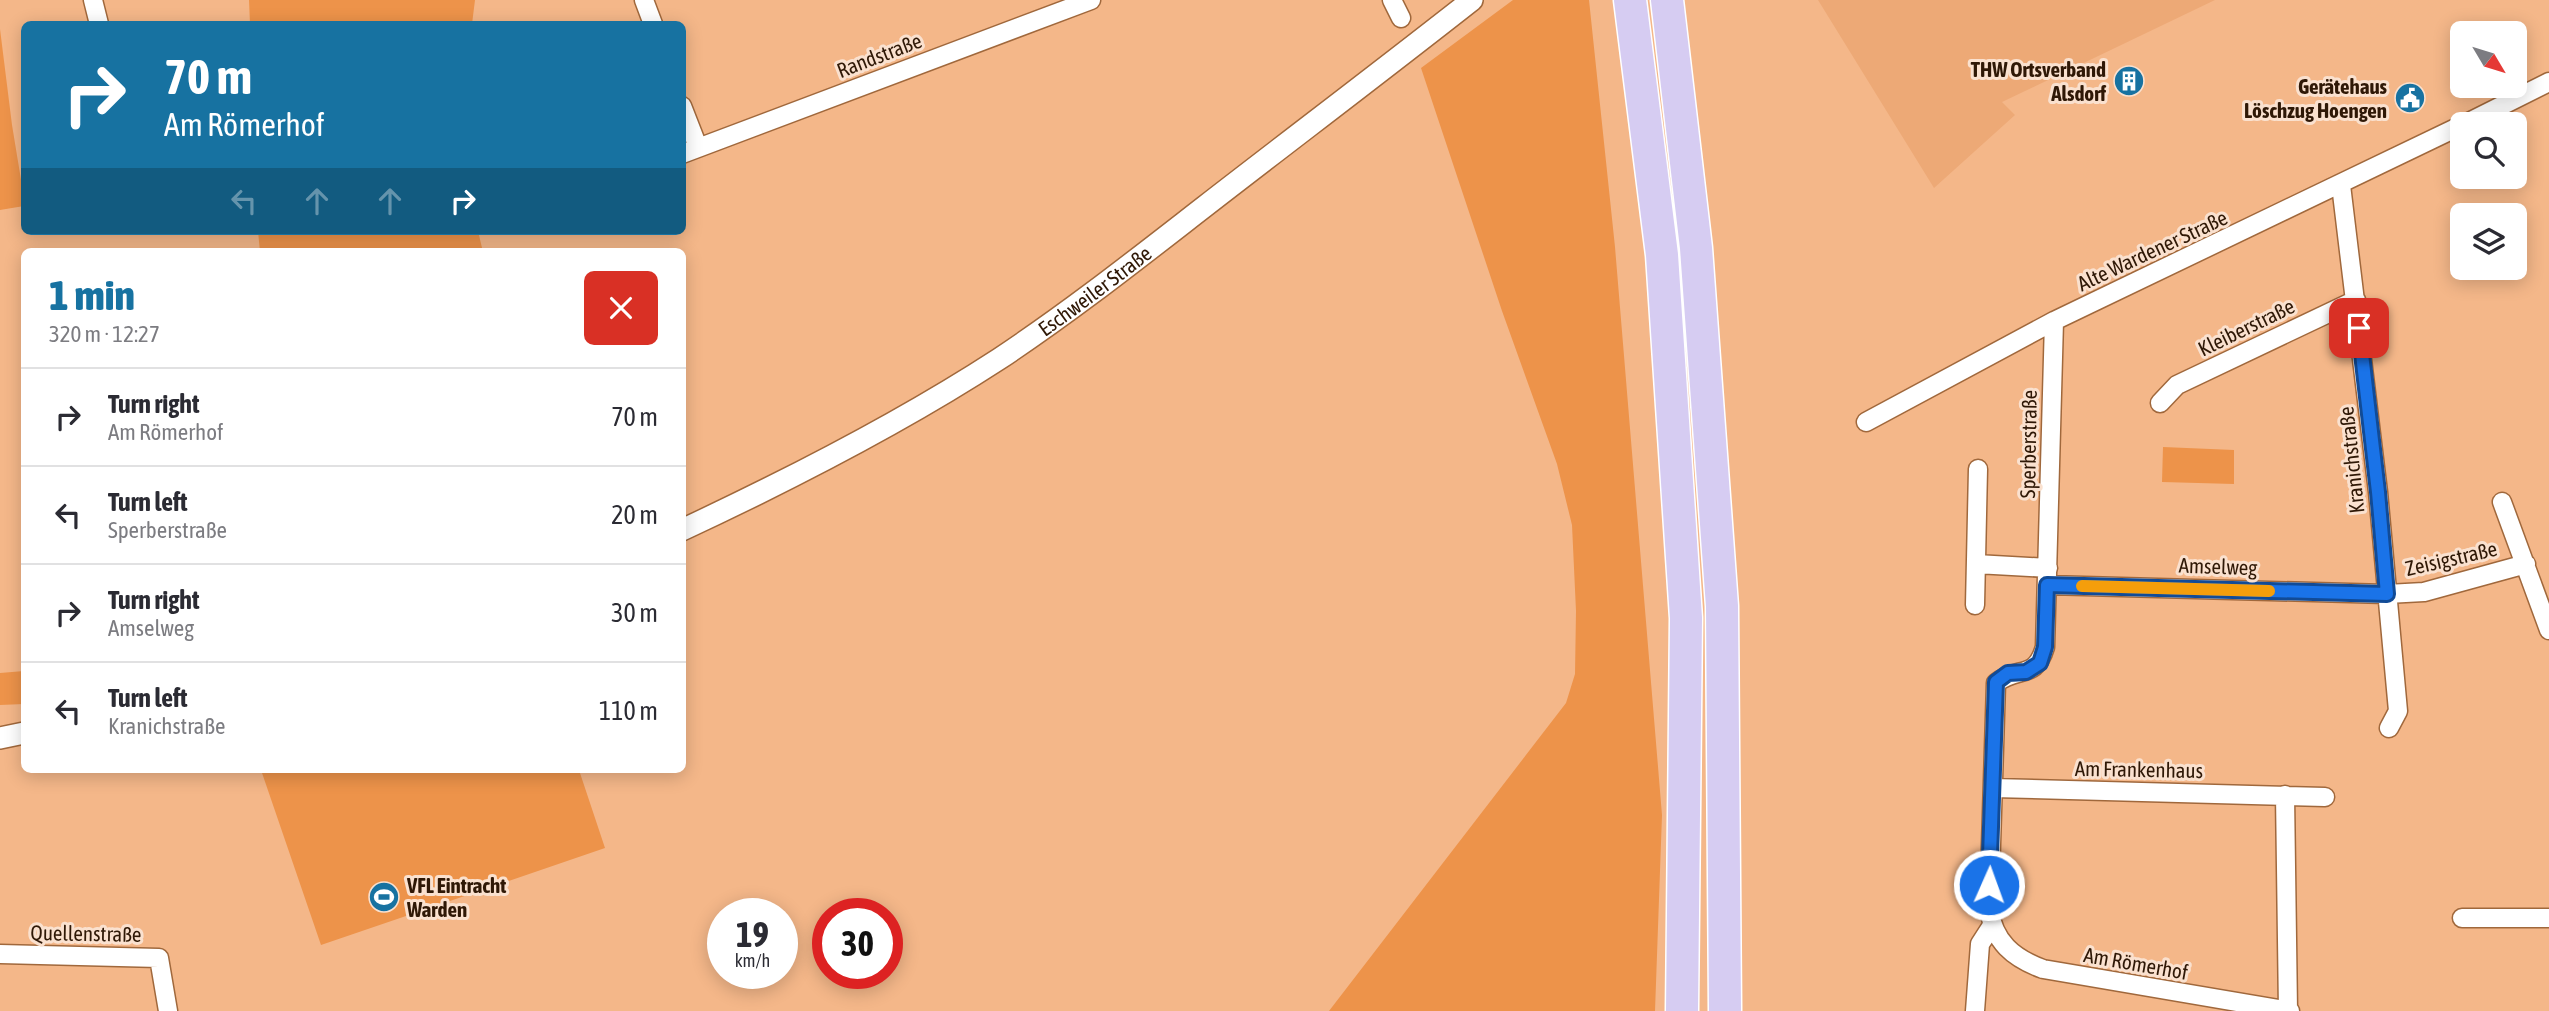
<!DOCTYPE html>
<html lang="en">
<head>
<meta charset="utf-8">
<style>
  body { margin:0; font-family:"Asap Condensed",sans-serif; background:#f7f7f7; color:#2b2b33; height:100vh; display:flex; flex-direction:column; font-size:26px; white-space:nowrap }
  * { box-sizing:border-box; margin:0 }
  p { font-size:23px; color:#7c7c81 }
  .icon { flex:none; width:38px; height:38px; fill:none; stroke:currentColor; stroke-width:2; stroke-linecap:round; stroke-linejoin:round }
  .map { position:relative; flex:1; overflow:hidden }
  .side { position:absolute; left:21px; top:248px; width:665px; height:525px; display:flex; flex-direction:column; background:#fff; border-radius:10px; box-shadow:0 4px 18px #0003 }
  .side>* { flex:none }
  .guide { position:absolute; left:21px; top:21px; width:665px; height:214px; border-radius:10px; box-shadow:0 4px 18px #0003; background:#1772a1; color:#fff; overflow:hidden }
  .needle { width:46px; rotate:128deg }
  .buttons { position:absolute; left:2450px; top:21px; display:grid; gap:14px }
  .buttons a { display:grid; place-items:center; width:77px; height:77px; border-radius:10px; background:#fff; box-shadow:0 4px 18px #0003; font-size:35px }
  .speed { position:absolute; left:707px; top:898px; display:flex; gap:14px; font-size:35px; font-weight:700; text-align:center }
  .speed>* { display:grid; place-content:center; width:91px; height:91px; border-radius:50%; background:#fff; box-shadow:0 4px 18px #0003; line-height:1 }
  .speed small { font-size:18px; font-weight:400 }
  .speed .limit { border:10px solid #d22; background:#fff; color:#111 }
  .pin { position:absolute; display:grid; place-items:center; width:60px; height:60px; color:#fff; margin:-30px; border-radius:14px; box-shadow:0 4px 10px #0006 }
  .me { position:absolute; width:77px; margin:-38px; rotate:2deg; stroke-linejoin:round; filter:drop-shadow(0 0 5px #0008) }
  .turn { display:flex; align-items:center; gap:24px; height:147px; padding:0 28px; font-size:32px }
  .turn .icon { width:91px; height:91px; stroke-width:2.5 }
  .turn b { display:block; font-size:49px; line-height:60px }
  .lanes { display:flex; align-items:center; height:66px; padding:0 28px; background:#0003; justify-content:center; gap:35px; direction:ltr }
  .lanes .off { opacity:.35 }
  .round { display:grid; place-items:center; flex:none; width:74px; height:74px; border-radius:10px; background:#f7f7f7 }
  .headline { display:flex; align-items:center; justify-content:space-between; height:119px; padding:0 28px }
  h1 { font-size:42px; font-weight:800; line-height:52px; color:#1772a1 }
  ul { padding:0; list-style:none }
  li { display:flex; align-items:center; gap:21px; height:98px; padding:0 28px; border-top:2px solid #e1e1e2 }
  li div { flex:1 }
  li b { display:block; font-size:26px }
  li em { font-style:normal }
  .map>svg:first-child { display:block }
  .built { fill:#eda976 }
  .green { fill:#ed934a }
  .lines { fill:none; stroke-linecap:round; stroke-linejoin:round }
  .minor-casing { stroke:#a0683c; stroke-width:21 }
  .tertiary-casing { stroke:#a0683c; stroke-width:24 }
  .motorway-casing { stroke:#fff; stroke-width:35 }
  .minor { stroke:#fff; stroke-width:18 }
  .tertiary { stroke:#fff; stroke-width:21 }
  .motorway { stroke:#d6ccf2; stroke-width:32 }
  .route-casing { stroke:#114b97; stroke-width:18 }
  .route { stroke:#1a73e8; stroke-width:12 }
  .slow { stroke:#f59e0b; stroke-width:12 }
  .labels { text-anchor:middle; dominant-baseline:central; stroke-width:6; stroke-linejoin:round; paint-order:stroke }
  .street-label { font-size:21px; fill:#2f1806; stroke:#fae1cf }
  .poi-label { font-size:21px; font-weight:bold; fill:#2f1806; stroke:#fae1cf; text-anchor:end }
</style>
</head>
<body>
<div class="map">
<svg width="2549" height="1011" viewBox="0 0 2549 1011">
  <rect width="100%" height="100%" fill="#f4b789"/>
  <path class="built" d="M1818,0H2215L2002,102L2015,115L1934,188Z"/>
  <path class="green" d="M249,0H475L472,24H250Z
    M1513,0H1589L1615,247L1662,815L1655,1011H1329L1566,703L1575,674L1576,611L1572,525L1557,464L1502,311L1421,68Z
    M0,29L12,125L24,198V206L0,210Z
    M258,231H478L483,252H260Z
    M2163,447L2234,450V484L2162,482Z
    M24,671V704L0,705V673Z
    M261,770H579L605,848L321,945Z"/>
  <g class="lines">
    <g class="minor-casing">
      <path id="minor" d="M93,0L99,24
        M644,0L653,24
        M1392,0L1401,18
        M682,106L698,147
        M2465,124L2549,82
        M682,154L1091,0
        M2341,185L2378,492L2398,711L2389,728
        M2054,321L2045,647C2035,681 2019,665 1996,683L1989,909C1994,942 2013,958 2043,969L2290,1011
        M2160,403L2177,385L2356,300
        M1866,422L2054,321L2462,125
        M2502,502L2549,630
        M1976,564L2048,568
        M2047,585L2387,594L2424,592L2526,564
        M1975,605L1978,469
        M1993,788L2325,797
        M2285,795L2288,1011
        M2462,918H2549
        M0,954L159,958L168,1011
        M1975,1011L1980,944L1991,927"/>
    </g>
    <g class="tertiary-casing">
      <g id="tertiary">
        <path id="s1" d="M682,530C791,479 899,424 999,359C1070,312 1137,259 1204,207C1293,138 1383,70 1472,0"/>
        <path d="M0,738L24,733"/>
      </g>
    </g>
    <g class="motorway-casing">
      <path id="motorway" d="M1630,0L1662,255L1686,618L1682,1011
        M1667,0L1696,248L1722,606L1725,1011"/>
    </g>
    <use href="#minor" class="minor"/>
    <use href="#tertiary" class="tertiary"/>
    <use href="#motorway" class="motorway"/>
  </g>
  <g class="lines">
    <g class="route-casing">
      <path id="route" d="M1989,885L1996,682L2008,673L2026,672L2040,663L2045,647L2047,585L2387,594L2378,492L2359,328"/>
    </g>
    <use href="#route" class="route"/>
    <path class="slow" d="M2082,586L2269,591"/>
  </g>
  <defs>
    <g id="building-disc" transform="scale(1.575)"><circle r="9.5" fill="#1772a1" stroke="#fae1cf"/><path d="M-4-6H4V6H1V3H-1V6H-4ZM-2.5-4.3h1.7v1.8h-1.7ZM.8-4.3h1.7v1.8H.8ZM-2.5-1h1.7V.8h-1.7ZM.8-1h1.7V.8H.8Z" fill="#fff"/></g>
    <g id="civic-disc" transform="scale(1.575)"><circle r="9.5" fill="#1772a1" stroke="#fae1cf"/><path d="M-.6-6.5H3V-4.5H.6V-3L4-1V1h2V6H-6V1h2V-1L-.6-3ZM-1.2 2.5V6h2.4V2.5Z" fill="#fff"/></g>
    <g id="stadium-disc" transform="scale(1.575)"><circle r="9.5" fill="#1772a1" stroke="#fae1cf"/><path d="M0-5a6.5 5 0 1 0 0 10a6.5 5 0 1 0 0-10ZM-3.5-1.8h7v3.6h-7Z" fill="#fff"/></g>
  </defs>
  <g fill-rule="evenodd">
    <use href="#building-disc" x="2129" y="81"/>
    <use href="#civic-disc" x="2410" y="98"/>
    <use href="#stadium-disc" x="384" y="897"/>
  </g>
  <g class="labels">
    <g class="street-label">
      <text transform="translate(879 55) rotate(-21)">Randstraße</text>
      <text transform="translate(2152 250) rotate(-25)">Alte Wardener Straße</text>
      <text stroke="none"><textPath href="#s1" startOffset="478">Eschweiler Straße</textPath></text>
      <text transform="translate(2246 327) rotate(-26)">Kleiberstraße</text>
      <text transform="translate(2028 444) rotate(-89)">Sperberstraße</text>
      <text transform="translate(2351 460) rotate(-96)">Kranichstraße</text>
      <text transform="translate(2451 558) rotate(-13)">Zeisigstraße</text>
      <text transform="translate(2218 566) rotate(2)">Amselweg</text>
      <text transform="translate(2139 769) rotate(1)">Am Frankenhaus</text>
      <text transform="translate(86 933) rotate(1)">Quellenstraße</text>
      <text transform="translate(2136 963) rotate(10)">Am Römerhof</text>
    </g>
    <g class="poi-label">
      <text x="2106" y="69">THW Ortsverband<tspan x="2106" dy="24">Alsdorf</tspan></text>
      <text x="2387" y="86">Gerätehaus<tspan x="2387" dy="24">Löschzug Hoengen</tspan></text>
      <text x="407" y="885" text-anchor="start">VFL Eintracht<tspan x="407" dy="24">Warden</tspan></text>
    </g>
  </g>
</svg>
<div class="buttons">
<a><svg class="needle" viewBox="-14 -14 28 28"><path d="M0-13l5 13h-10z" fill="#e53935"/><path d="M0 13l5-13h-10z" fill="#7c7c81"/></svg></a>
<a><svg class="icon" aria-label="search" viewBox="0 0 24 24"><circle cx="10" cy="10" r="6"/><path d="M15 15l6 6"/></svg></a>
<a><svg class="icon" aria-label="layers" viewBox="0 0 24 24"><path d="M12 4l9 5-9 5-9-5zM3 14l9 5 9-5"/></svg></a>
</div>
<div class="speed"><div>19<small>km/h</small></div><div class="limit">30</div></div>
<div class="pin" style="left:2359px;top:328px;background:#d93025"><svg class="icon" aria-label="arrive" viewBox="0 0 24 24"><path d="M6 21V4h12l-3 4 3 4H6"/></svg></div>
<svg class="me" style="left:1989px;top:885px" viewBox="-20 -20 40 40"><circle r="17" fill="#1a73e8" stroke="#fff" stroke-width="3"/><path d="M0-11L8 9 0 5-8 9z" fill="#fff"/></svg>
<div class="guide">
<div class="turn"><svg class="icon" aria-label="right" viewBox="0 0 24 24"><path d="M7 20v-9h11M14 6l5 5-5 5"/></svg><div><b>70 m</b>Am Römerhof</div></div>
<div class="lanes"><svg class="icon off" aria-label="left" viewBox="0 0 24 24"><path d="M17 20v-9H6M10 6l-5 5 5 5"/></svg><svg class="icon off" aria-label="ahead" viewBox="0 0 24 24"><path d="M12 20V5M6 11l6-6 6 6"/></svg><svg class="icon off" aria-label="ahead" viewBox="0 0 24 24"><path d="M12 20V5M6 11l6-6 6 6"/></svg><svg class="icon" aria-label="right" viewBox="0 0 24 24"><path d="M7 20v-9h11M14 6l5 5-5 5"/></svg></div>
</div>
<section class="side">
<div class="headline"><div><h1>1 min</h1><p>320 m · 12:27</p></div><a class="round" style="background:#d93025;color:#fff"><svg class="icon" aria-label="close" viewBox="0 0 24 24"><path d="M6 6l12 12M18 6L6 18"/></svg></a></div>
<ul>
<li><svg class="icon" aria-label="right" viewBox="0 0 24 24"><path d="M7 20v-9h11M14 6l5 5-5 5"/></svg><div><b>Turn right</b><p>Am Römerhof</p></div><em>70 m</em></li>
<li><svg class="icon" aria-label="left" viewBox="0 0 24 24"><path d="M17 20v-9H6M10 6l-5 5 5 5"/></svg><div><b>Turn left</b><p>Sperberstraße</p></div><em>20 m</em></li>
<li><svg class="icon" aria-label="right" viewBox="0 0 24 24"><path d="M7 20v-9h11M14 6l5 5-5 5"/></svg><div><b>Turn right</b><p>Amselweg</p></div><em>30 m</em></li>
<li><svg class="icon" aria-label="left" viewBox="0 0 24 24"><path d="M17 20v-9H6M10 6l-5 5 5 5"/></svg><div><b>Turn left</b><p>Kranichstraße</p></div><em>110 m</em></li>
</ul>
</section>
</div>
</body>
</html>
